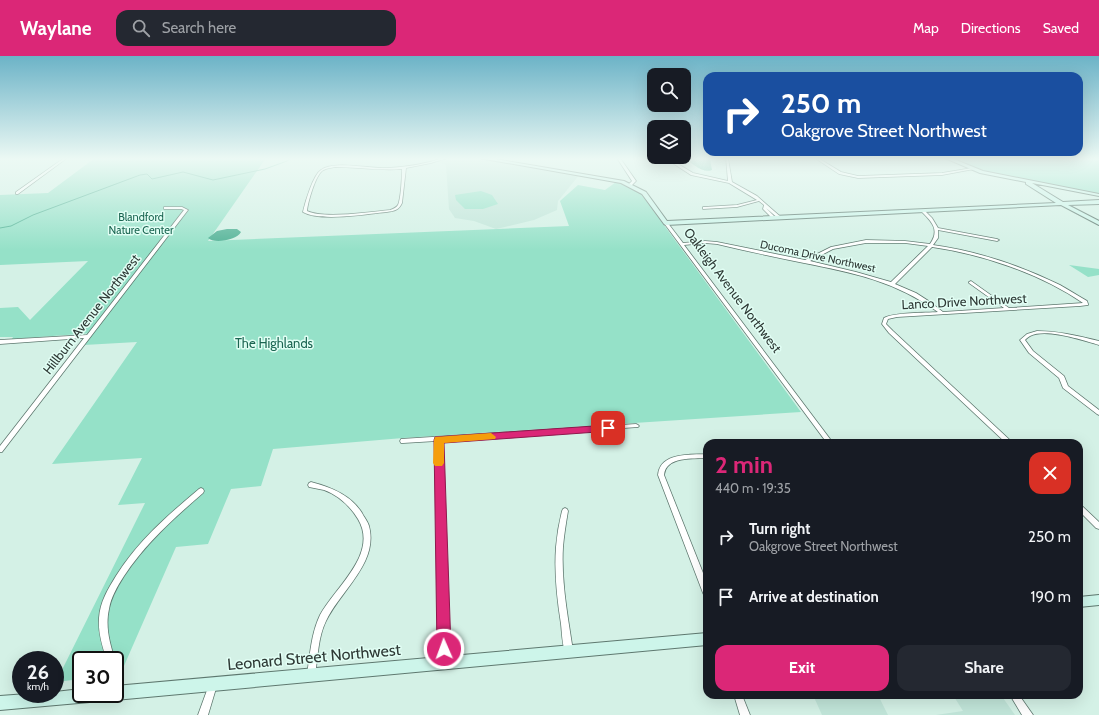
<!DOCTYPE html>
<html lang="en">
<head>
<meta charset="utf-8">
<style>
  body { margin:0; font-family:Cabin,sans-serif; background:#242831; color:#f1f3f6; height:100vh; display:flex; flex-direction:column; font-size:15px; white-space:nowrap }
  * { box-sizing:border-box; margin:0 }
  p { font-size:13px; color:#9ea1a6 }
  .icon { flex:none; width:22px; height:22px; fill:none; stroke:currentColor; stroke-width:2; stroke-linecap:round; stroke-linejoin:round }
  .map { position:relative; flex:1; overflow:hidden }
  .drawer { position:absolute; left:703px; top:383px; width:380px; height:260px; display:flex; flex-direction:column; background:#171b24; border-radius:12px; box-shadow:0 4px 16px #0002 }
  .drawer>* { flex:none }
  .guide { position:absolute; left:703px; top:16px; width:380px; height:84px; border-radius:12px; box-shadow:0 4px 16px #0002; background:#1a4fa0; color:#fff; overflow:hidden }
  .controls { position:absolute; left:647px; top:12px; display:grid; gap:8px }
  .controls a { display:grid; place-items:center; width:44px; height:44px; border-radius:8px; background:#171b24; box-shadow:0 4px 16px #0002; font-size:20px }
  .speed { position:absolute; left:12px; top:595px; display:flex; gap:8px; font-size:20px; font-weight:700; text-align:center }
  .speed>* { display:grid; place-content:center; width:52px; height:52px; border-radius:50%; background:#171b24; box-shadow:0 4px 16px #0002; line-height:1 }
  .speed small { font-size:10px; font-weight:400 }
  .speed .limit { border:2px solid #111; border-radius:6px; background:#fff; color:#111 }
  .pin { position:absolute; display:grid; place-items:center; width:34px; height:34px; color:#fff; margin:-17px; border-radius:8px; box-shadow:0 2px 6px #0006 }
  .me { position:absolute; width:44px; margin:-22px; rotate:358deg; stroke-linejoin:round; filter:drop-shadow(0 0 3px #0008) }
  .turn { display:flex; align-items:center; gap:14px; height:84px; padding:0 12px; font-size:18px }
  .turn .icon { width:52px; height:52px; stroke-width:2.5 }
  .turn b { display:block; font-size:28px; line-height:34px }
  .round { display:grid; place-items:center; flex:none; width:42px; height:42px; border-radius:12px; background:#242831 }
  .summary { display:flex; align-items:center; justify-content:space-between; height:68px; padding:0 12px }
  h1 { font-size:24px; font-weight:700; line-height:30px; color:#db2777 }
  .cta { display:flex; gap:8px; margin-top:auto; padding:8px 12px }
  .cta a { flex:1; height:46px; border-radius:12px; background:#db2777; color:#fff; font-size:16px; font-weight:700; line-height:46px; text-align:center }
  .cta a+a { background:#242831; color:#f1f3f6 }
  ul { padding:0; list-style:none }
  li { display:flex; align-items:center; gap:12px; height:60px; padding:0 12px }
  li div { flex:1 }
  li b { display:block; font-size:15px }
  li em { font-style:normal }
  header { display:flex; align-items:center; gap:24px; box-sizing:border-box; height:56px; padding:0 20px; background:#db2777; color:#fff }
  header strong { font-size:19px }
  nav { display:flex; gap:22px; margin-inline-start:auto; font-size:14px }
  .search { width:280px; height:36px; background:#242831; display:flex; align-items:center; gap:10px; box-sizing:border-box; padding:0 14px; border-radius:12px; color:#9ea1a6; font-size:15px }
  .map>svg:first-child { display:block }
  .built { fill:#c1e5d9 }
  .green { fill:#95e1c8 }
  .water { fill:#52b296 }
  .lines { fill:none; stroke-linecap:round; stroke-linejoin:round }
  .stream { stroke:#52b296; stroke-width:1 }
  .street-casing { stroke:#5e786f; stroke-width:1.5 }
  .secondary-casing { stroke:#5e786f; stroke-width:2 }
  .street { fill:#fff; fill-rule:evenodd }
  .secondary { fill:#cdf5ea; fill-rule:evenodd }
  .route { fill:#db2777; stroke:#8e194d }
  .slow { fill:#f59e0b }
  .labels { text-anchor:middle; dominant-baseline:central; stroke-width:3; stroke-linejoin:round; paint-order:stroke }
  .far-park-label { font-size:11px; fill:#1a6551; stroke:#e1fef4 }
  .far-street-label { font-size:11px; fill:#2e3935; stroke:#e1fef4 }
  .street-label { font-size:13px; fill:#2e3935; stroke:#e1fef4 }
  .park-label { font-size:13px; fill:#1a6551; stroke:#e1fef4 }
  .near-street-label { font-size:16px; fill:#2e3935; stroke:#e1fef4 }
</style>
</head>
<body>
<header>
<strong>Waylane</strong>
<div class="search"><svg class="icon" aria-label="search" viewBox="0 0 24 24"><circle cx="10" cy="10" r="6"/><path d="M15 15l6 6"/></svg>Search here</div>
<nav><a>Map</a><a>Directions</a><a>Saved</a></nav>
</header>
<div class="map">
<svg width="1099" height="659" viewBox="0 0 1099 659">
  <rect width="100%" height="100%" fill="#d4f1e6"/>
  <path class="built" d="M446,102H481L580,118L558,145L557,154L534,164L496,173L474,165L455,162L449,153L446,109L437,105Z
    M813,639H878L888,659H822Z
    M953,639H1001L1015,659H936L963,655Z"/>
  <path class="green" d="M95,102H266L208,185L569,170L560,145L578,129L605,134L616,126L622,127L639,135L801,356L403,382L273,393L261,430L231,433L208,488L176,491L120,619H115V604H81V623L56,626L145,447L118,449L142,402L52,408L137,286L84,289L93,277L12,283L13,281H0V252L18,251L30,264L88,205L0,209V139L48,137Z
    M949,102H1099V138L986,116Z
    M481,135L492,139L498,148L483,153H465L456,144L455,139Z
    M1069,209L1099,213V219L1088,221Z"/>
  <path class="water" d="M684,102H710L712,114C703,118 692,107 684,102Z
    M227,173H237L241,176C237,184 214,188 208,182L217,175Z"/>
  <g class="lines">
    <path class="stream" d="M0,172L11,170L33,159L140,119L147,118L152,123L183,116L213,124L265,113L287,105L291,102"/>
    <g class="street-casing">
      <path id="street" d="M64,102H67L18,138H16V136Z
        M443,102H447L431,107L406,112L402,147C399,154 394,155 387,156C367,158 320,166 303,156C305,147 313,119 321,114C334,104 371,113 388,112C407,111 425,108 443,102ZM335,111C358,111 380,115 402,113C402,120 401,143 398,149C396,152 393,153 390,154C370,156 324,163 307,155C308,146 315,121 322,115C326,112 331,112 335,111Z
        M617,102H620L636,125L631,130L628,129L632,125Z
        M665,102H668L693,117L728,125L726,102H728L732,126L757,140L782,162L779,163L766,152L776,162L773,163L763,153L764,149L759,145L737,151L703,153V151H704L737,149L757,144L729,127L691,119Z
        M815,102H818L841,116L858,120L942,117L972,112L974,113L942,119L858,122L839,118Z
        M164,151H182L188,154L2,396H0V390L84,282L0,288V284L87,279L184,154L181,153H164Z
        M922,154H924L932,162L938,172L997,183L999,184L997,185L938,174V182L933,189C977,195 1021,210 1060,229C1069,234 1078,240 1087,245L1088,248V249L1080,250L897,261L888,263L886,268L893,275L1013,387H1006L889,277L882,268L884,262C894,256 925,257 938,256C895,225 854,217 804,207C775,201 746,195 717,188L705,187L684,189L833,387H827L664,167L667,166L683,187L705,185L717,186L805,204L831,191L866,184L905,185L930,188C940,174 932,166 922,156ZM866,187H905L928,190L891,226L856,216L810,205L833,193ZM932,191C982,198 1041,218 1083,247L1009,252L971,225L969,226V227L1004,252L943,256L930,246L916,237L895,228Z
        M1037,275C1059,275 1078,280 1099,285V289C1082,284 1046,272 1030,280C1028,281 1026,283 1025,284L1033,295L1064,320L1068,330L1099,354V359L1097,358L1063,332L1059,322L1029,297L1020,284L1027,278Z
        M636,368L638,369L639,370L638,371L442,385L449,606L448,609L445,610L442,609L441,606L436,385L403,387H401L400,385L401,383Z
        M707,398V402C693,403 666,400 664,419L707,527V541L704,539L703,537L658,419C660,396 690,399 707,398Z
        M311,426C331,431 351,439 362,457C364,461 368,466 369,470C379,507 340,535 326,565C318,581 318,601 315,619L314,622L311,623L308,622L307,619C310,599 311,578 320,559C335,531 379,498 358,463C350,450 338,439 324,434C319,433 314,432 309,431L308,429L309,427Z
        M201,432L203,433L204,435L203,437C174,462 145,488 124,520C117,531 111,541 109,553C105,571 110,588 115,604H107C102,590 98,576 99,562C100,546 108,533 116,520C138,485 168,459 199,433Z
        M1079,448L1081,449L1099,466V473L1096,472L1079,455Z
        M565,452L567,453L568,455C566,467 564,479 563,491C561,526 568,561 573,595L572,598L569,599L566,598C562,589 562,577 561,568C557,543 554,517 556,491C557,479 559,467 562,455L563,453Z
        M213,625L216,626L217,629L208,659H198L210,626Z
        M734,639H742L750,659H740Z
        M1010,639H1019L1033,659H1022Z"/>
    </g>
    <g class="secondary-casing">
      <path id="secondary" d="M479,102H489L624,125L646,136L667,165L1056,147L1026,128V126L980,117L945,102H951L983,115L1099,138V140L1032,127L1063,146L1099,144V148L1068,149L1099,165V169L1061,149L666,169L664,168L642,138L621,127Z
        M1099,539V549L1079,551V541Z
        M707,577V589L115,644L110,642L109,638H115V630Z
        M81,633V638H108L106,643L101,645L0,654V640L27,638H55V636Z"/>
    </g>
    <use href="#street" class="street"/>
    <use href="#secondary" class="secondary"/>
  </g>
  <linearGradient id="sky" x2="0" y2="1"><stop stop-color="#6cb3c7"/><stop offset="0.53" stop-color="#ecf9f4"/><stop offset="1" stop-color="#ecf9f4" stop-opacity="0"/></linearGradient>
  <rect width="1099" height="194" fill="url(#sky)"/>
  <path class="route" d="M608,369L611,370L612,372L611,375L444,387L451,593L449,598L444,600L439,598L437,593L434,384L435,381Z"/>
  <path class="slow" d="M491,377L496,381L495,383L444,387V407L442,410H435L433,407L434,384L435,381Z"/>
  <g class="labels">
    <g class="far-park-label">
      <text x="141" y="161">Blandford<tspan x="141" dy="13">Nature Center</tspan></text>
    </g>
    <g class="far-street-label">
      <text transform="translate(818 200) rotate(12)">Ducoma Drive Northwest</text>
    </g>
    <g class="street-label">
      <text transform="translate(733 234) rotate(53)">Oakleigh Avenue Northwest</text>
      <text transform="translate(964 245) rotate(-3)">Lanco Drive Northwest</text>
      <text transform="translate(91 258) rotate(-52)">Hillburn Avenue Northwest</text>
    </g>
    <g class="park-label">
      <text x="274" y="287">The Highlands</text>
    </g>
    <g class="near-street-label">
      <text transform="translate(314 601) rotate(-5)">Leonard Street Northwest</text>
    </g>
  </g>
</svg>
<div class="controls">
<a><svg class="icon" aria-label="search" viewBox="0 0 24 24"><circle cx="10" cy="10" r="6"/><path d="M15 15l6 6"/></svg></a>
<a><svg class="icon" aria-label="layers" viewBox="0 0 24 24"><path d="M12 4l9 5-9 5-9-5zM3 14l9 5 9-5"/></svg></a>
</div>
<div class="speed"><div>26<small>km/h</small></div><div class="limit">30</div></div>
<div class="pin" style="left:608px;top:372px;background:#d93025"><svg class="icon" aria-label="arrive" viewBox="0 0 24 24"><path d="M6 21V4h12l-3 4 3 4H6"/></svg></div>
<svg class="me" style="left:444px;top:593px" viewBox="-20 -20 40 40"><circle r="17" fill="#db2777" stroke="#fff" stroke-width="3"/><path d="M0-11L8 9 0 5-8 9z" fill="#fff"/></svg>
<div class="guide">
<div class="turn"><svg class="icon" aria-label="right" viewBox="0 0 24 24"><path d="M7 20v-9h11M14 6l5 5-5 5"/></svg><div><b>250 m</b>Oakgrove Street Northwest</div></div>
</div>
<section class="drawer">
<div class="summary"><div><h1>2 min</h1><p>440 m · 19:35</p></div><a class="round" style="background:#d93025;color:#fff"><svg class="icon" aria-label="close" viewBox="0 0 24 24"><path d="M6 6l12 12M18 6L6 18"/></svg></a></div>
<ul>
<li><svg class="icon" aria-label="right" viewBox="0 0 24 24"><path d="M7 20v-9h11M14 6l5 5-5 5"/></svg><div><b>Turn right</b><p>Oakgrove Street Northwest</p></div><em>250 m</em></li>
<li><svg class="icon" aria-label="arrive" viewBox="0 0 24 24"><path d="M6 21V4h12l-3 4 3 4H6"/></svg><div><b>Arrive at destination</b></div><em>190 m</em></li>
</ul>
<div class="cta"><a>Exit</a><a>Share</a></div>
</section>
</div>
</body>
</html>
